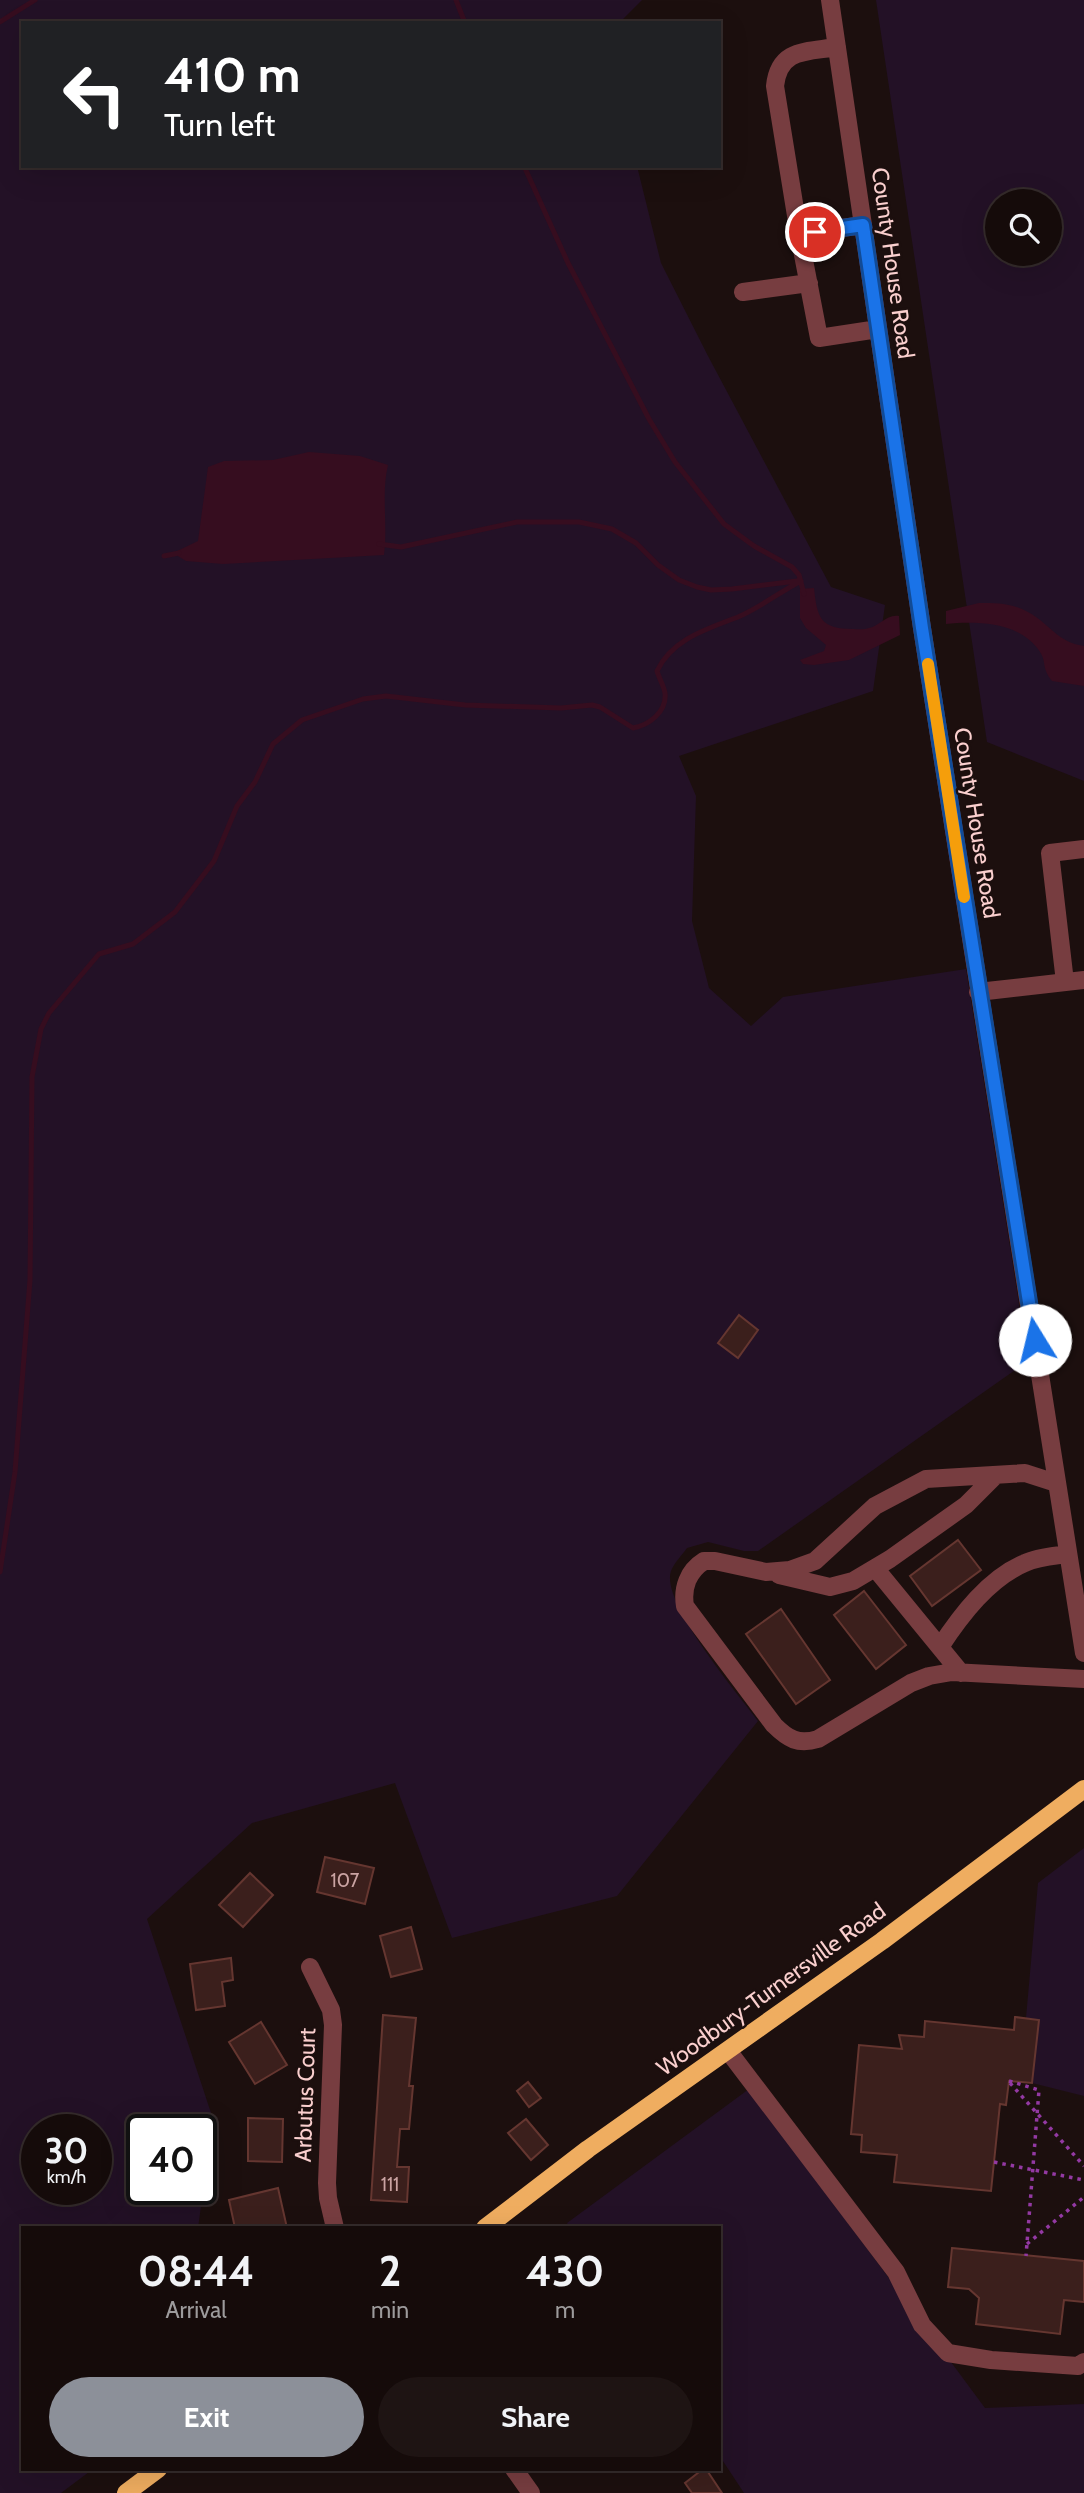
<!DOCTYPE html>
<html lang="en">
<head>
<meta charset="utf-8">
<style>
  body { margin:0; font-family:Cabin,sans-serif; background:#1e1413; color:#f1f3f6; height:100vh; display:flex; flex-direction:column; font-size:26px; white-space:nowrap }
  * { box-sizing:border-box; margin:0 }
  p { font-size:23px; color:#9d9b9c }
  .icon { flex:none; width:38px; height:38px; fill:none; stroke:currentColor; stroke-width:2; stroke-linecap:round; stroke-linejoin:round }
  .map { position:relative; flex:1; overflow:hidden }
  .drawer { position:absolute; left:21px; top:2226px; width:700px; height:245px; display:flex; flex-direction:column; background:#150b0a; border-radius:0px; box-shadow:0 7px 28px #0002,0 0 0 2px #342b2b }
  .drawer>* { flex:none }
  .guide { position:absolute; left:21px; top:21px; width:700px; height:147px; border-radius:0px; box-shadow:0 7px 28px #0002,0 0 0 2px #342b2b; background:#202124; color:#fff; overflow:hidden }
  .buttons { position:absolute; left:985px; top:189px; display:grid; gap:14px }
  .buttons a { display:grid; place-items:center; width:77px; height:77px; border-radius:50%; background:#150b0a; box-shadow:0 7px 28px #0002,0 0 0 2px #342b2b; font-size:35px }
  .speed { position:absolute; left:21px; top:2114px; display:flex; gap:14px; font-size:35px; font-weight:700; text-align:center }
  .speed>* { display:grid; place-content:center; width:91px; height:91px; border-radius:50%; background:#150b0a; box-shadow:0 7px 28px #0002,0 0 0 2px #342b2b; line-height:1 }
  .speed small { font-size:18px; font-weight:400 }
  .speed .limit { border:4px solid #111; border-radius:10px; background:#fff; color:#111 }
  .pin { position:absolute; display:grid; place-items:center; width:60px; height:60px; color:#fff; margin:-30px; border:4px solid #fff; border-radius:50%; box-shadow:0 2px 7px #0007 }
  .me { position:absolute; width:77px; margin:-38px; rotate:351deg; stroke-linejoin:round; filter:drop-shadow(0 0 5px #0008) }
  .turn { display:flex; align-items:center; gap:24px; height:147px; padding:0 28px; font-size:32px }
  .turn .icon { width:91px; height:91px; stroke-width:2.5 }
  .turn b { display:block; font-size:49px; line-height:60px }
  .eta { display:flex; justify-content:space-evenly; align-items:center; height:119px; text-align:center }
  .eta b { font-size:42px; font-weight:800; line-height:49px }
  .button { display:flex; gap:14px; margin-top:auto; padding:14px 28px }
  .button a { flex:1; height:80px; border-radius:42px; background:#8c9099; color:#fff; font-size:28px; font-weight:800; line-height:80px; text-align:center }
  .button a+a { background:#1e1413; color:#f1f3f6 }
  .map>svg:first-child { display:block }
  .green { fill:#231126; fill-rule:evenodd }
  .water { fill:#360d1f }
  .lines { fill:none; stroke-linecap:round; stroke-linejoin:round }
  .stream { stroke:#360d1f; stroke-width:5 }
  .building { fill:#3b1f1c; stroke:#653630; stroke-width:2 }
  .path { stroke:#9339a3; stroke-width:3.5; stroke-dasharray:3.5 5; stroke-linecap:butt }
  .minor { stroke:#773d40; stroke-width:18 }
  .major { stroke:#efad60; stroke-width:18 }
  .route-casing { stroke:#114b97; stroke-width:18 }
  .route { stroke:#1a73e8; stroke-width:12 }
  .slow { stroke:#f59e0b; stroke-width:12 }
  .labels { text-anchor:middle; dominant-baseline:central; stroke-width:5; stroke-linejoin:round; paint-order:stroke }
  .number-label { font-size:19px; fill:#caa3a2 }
  .street-label { font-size:23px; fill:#facfce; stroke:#1c0f0e }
</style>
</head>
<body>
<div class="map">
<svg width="1084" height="2493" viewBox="0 0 1084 2493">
  <rect width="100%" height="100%" fill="#1c0f0e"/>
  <path class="green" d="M0,0H642L619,23H23V166H637L661,263L708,356L831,587L885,605L873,691L679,756L696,796L692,921L709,988L751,1026L783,997L966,969L1028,1361L758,1551H744L708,1542L687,1548C682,1555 674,1563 671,1571C660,1602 738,1694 758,1721L617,1896L452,1938L395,1783L252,1823L147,1919L213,2119L198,2228H23V2469H93L61,2493H0ZM37,2130H96V2189H37ZM142,2130H201V2189H142Z
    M876,0H1084V781L987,742ZM998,201H1050V254H998Z
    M1084,1848V2096L1032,2083L1039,2020L1026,2018L1038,1883Z
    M749,2089L985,2408L1084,2404V2493H744L719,2455V2228H570L567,2223Z"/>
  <path class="water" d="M309,452L360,456L388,465C381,494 388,525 384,555L223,564L186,561L173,553L198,541L208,467L224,461L273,460Z
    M814,588C817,617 820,629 853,629C858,629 864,630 869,628C880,626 886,614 899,616L900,635L849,660L814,665L803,664L800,660L824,651L826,645L806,628L800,618V589Z
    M979,603C996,603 1012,603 1028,612C1050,624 1057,642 1084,646V686L1052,681C1041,667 1047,663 1040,652C1021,622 978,621 946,624V611Z"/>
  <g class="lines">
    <path class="stream" d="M456,0L465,23
      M0,22L35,0
      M524,166L568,263L649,419L675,462L724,524L754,546L792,567L799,575L804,594
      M379,544L401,547L517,522H579L612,529L636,543L658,565L679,580L697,587L711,590L732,589L797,581
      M164,556L179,553
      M0,1572L15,1472L30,1280L32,1077L41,1029L49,1013L99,954L133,944L175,912L214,861L237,806L255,782L273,744L302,720L363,699L386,696L465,705L561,708L592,705L600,707L633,728C649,725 667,712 665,693C664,686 659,678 657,671C672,639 707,629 738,617C759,608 780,592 801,581"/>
  </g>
  <path class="building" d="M739,1315L758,1330L738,1358L718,1343Z
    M958,1540L981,1570L932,1606L910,1576Z
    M864,1591L906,1645L876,1669L834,1615Z
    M781,1609L830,1680L796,1704L746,1634Z
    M325,1857L374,1868L365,1904L317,1892Z
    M250,1873L273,1895L243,1927L219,1905Z
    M411,1927L422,1969L391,1977L380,1936Z
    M231,1958L233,1980L222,1982L225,2006L196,2010L190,1964Z
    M383,2015L416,2018L409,2086H413L409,2129H400L397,2167H409L407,2202L371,2200Z
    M1015,2017L1039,2020L1032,2083L1009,2081L1006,2105L1000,2104L991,2191L894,2182L897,2155L861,2152L862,2135L851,2134L859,2045L902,2049L899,2035L924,2037L925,2021L1014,2030Z
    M261,2022L287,2065L255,2084L229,2042Z
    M528,2082L541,2098L529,2107L517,2091Z
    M248,2118L283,2119L282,2162L248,2161Z
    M526,2119L548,2145L531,2160L508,2133Z
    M278,2188L287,2228H235L229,2200Z
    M952,2248L1084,2261V2302L1064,2300L1060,2334L976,2324L979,2298L969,2289L948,2287Z
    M703,2469H706L722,2493H692L685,2483Z"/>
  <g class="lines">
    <path class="path" d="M1009,2081L1039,2090L1026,2256
      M1010,2083L1084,2166
      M994,2162L1084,2180
      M1027,2244L1084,2197"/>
    <path class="minor" d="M830,0L922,628L1084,1653
      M837,47C807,52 779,48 775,86L799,234L863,225
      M799,234L819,338L878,329
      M743,292L809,283
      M1065,982L1050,853L1084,849
      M978,992L1084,980
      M1056,1483L1025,1473L926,1479L875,1506L815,1561L790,1570L766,1572L715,1561H704C688,1571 682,1588 685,1606L774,1725C788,1739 798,1745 818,1739L911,1683L929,1676L952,1672L1084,1679
      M875,1568L961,1673
      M779,1575L830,1587L853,1581L890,1559L966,1505L996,1475
      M940,1647C961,1615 989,1578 1025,1563C1037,1557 1054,1556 1068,1554
      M310,1967L331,2010L333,2025L327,2183L328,2198L335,2228
      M729,2052L896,2272L922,2325L948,2353L991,2360L1078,2366L1084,2362
      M514,2469L531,2493"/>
    <path class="major" d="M485,2228L588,2149L882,1941L1084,1789
      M126,2493L158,2469"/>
  </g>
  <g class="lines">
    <g class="route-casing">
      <path id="route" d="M815,232L863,225L922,628L1035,1340"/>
    </g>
    <use href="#route" class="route"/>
    <path class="slow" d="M928,664L964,897"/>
  </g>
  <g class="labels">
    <g class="number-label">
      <text x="345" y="1880">107</text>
      <text x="390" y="2184">111</text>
    </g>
    <g class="street-label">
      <text transform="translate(893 263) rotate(82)">County House Road</text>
      <text transform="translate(977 823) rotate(81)">County House Road</text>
      <text transform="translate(771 1989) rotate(-36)">Woodbury-Turnersville Road</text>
      <text transform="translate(305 2095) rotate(-88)">Arbutus Court</text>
    </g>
  </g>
</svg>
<div class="buttons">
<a><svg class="icon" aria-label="search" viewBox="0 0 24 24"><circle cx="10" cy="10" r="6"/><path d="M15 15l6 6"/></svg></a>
</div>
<div class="speed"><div>30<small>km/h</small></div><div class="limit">40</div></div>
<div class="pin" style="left:815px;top:232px;background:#d93025"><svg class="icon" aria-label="arrive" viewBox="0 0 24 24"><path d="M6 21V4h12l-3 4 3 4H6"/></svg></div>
<svg class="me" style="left:1035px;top:1340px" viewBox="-20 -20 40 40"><circle r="19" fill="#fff"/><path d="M0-13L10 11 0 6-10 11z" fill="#1a73e8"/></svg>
<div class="guide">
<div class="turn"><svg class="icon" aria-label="left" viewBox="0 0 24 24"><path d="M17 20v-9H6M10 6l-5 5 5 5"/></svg><div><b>410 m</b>Turn left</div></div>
</div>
<section class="drawer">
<div class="eta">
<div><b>08:44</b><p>Arrival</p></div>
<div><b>2</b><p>min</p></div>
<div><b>430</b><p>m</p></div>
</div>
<div class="button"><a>Exit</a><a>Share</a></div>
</section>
</div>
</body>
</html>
